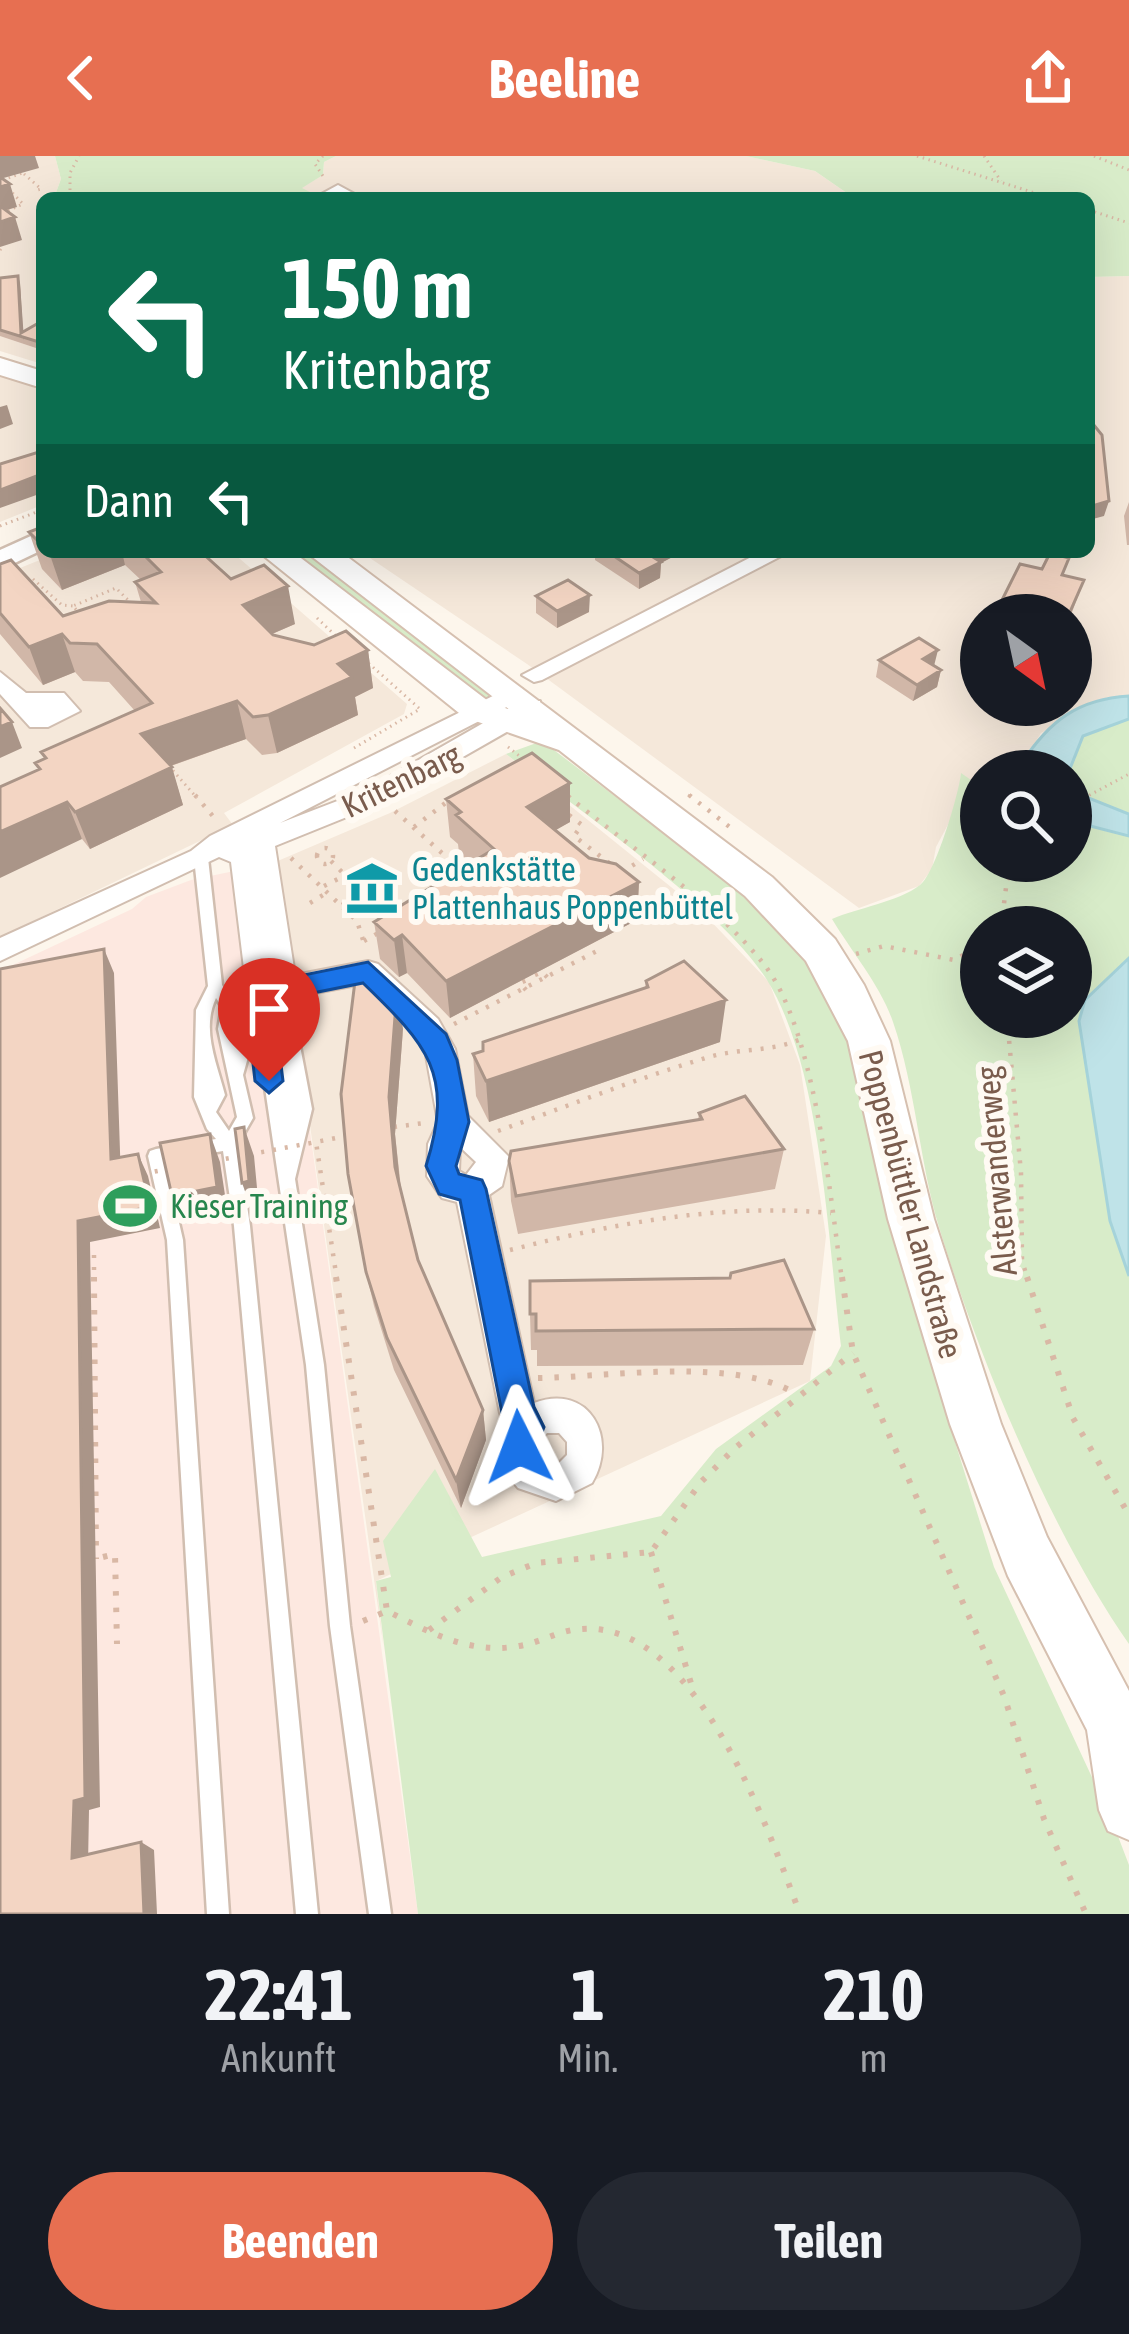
<!DOCTYPE html>
<html lang="de">
<head>
<meta charset="utf-8">
<style>
  body { margin:0; font-family:"Asap Condensed",sans-serif; background:#242831; color:#f1f3f6; height:100vh; display:flex; flex-direction:column; font-size:45px; white-space:nowrap }
  * { box-sizing:border-box; margin:0 }
  p { font-size:39px; color:#9ea1a6 }
  .icon { flex:none; width:66px; height:66px; fill:none; stroke:currentColor; stroke-width:2; stroke-linecap:round; stroke-linejoin:round }
  .map { position:relative; height:1758px; overflow:hidden }
  .drawer { display:flex; flex-direction:column; background:#171b24; flex:1 }
  .drawer>* { flex:none }
  .top-card { position:absolute; left:36px; top:36px; width:1059px; height:366px; border-radius:18px; box-shadow:0 12px 48px #0002; background:#0b6e4f; color:#fff; overflow:hidden }
  .needle { width:78px; rotate:147deg }
  .tools { position:absolute; left:960px; top:438px; display:grid; gap:24px }
  .tools a { display:grid; place-items:center; width:132px; height:132px; border-radius:50%; background:#171b24; box-shadow:0 12px 48px #0002; font-size:60px }
  .pin { position:absolute; display:grid; place-items:center; width:102px; height:102px; color:#fff; margin:-123px -51px; border-radius:50% 50% 50% 0; rotate:-45deg; box-shadow:0 0 12px #0007 }
  .pin .icon { rotate:45deg }
  .me { position:absolute; width:132px; margin:-66px; rotate:357deg; stroke-linejoin:round; filter:drop-shadow(0 0 9px #0008) }
  .turn { display:flex; align-items:center; gap:42px; height:252px; padding:0 48px; font-size:54px }
  .turn .icon { width:156px; height:156px; stroke-width:2.5 }
  .turn b { display:block; font-size:84px; line-height:102px }
  .then { display:flex; align-items:center; height:114px; padding:0 48px; background:#0003; gap:24px; font-size:45px }
  .eta { display:flex; justify-content:space-evenly; align-items:center; height:204px; text-align:center }
  .eta b { font-size:72px; font-weight:700; line-height:84px }
  .cta { display:flex; gap:24px; margin-top:auto; padding:24px 48px }
  .cta a { flex:1; height:138px; border-radius:72px; background:#e76f51; color:#fff; font-size:48px; font-weight:700; line-height:138px; text-align:center }
  .cta a+a { background:#242831; color:#f1f3f6 }
  header { display:flex; justify-content:space-between; align-items:center; height:156px; padding:0 48px; background:#e76f51; color:#fff; font-size:54px; font-weight:700 }
  .map>svg:first-child { display:block }
  .residential { fill:#f5e8da; fill-rule:evenodd }
  .commercial { fill:#fde8e0 }
  .green { fill:#d8ecc9; fill-rule:evenodd }
  .water { fill:#bfe3e8; stroke:#a5d3da; stroke-width:3 }
  .lines { fill:none; stroke-linecap:round; stroke-linejoin:round }
  .service-casing { stroke:#d1beb0; stroke-width:5 }
  .minor-casing { stroke:#d1beb0; stroke-width:4 }
  .tertiary-casing { stroke:#d1beb0; stroke-width:5 }
  .secondary-casing { stroke:#d6c0b0; stroke-width:4 }
  .path-far2 { stroke:#d9b8a5; stroke-width:3; stroke-dasharray:1.5 4.5; stroke-linecap:butt }
  .path-far1 { stroke:#d9b8a5; stroke-width:4.5; stroke-dasharray:3 9; stroke-linecap:butt }
  .path { stroke:#d9b8a5; stroke-width:6; stroke-dasharray:4.5 12; stroke-linecap:butt }
  .service { fill:#fff; fill-rule:evenodd }
  .minor { fill:#fff; fill-rule:evenodd }
  .tertiary { fill:#fff; fill-rule:evenodd }
  .secondary { fill:#fff; fill-rule:evenodd }
  .path-bridge { stroke:#d9b8a5; stroke-width:4.5; stroke-dasharray:3 9; stroke-linecap:butt }
  .wall { fill:#d1b7a8 }
  .shaded-wall { fill:#aa9588 }
  .building { fill:#f3d5c3; stroke:#aa9588; stroke-width:3 }
  .route { fill:#1a73e8; stroke:#114b97; stroke-width:3 }
  .labels { text-anchor:middle; dominant-baseline:central; stroke-width:12; stroke-linejoin:round; paint-order:stroke }
  .street-label { font-size:33px; fill:#7a5c4d; stroke:#fffaf3 }
  .culture-label { font-size:33px; fill:#0d838f; stroke:#fffaf3; text-anchor:start }
  .leisure-label { font-size:33px; fill:#27864d; stroke:#fffaf3; text-anchor:start }
</style>
</head>
<body>
<header><svg class="icon" aria-label="back" viewBox="0 0 24 24"><path d="M15 5l-7 7 7 7"/></svg>Beeline<svg class="icon" aria-label="share" viewBox="0 0 24 24"><path d="M12 15V3M7 8l5-5 5 5M5 13v7h14v-7"/></svg></header>
<div class="map">
<svg width="1129" height="1758" viewBox="0 0 1129 1758">
  <rect width="100%" height="100%" fill="#fdf6ec"/>
  <path class="residential" d="M0,0H55L61,23L54,42H42V208L0,195Z
    M336,0H746L815,15L854,42H307L311,38L301,32L323,19L324,6Z
    M1129,120V540L1104,542L1041,577L1023,606L1027,615H981V631L961,618L959,648L936,691L932,713L919,730L859,752L527,508L361,396H1089V121ZM981,459H1071V549H981Z
    M0,218L42,235V349L0,366Z
    M60,396H232L407,548L404,558L224,657L233,669L0,781V420Z
    M506,598L702,756L769,826L800,909L826,1080L810,1225L376,1425L384,1494L273,707L390,657Z"/>
  <path class="commercial" d="M273,707L418,1758H0V815L132,753L146,741L191,724Z"/>
  <path class="green" d="M55,0H336L324,6L323,19L302,32L312,37L307,42H54L61,23Z
    M746,0H1129V120L1089,121V42H854L815,15Z
    M285,396H308L485,526L493,541L480,543Z
    M1129,540V1488C1052,1378 978,1201 939,1071C919,1004 916,933 893,866C881,830 851,795 832,763C857,752 898,746 920,729C935,718 959,638 961,617L981,631V705H1071V615H1027L1022,607C1049,565 1078,543 1129,540ZM981,771H1071V861H981Z
    M542,585L756,747L791,780L847,871L927,1196L994,1411L1111,1662L1129,1709V1758H418L376,1425L391,1421L383,1385L435,1313L482,1401L661,1360L716,1293L831,1210L841,1190C828,1086 822,912 767,824C723,753 576,652 506,598Z"/>
  <path class="water" d="M1129,540V563L1083,580L1069,615H1027L1022,607C1049,565 1078,543 1129,540Z
    M1071,628L1081,639L1129,658V680L1071,665Z
    M1129,802V1120L1110,1065L1079,865L1085,844Z"/>
  <g class="lines">
    <g class="service-casing">
      <path id="service" d="M201,697L208,702L222,829L237,849L248,879V901L243,919L253,962L238,988L250,1070L318,1758H296L234,1070L223,995L165,1005L183,1084L229,1758H207L167,1084L148,1000L150,995L156,993L216,983L207,973L194,941L196,854L208,830L194,702ZM216,842L222,851L218,873L237,961L229,975L216,956L225,939C217,908 201,873 216,842Z
        M282,826L289,832L312,953L295,1023L324,1209L350,1470L391,1758H369L330,1470L306,1209L251,837L258,831L265,837L275,899L278,872L281,867L275,832Z"/>
    </g>
    <g class="minor-casing">
      <path id="minor" d="M338,29L362,42H314Z
        M761,396H789L542,524L534,526L522,519Z
        M0,516L26,537H64L80,555L48,571H30L0,538Z
        M513,530L522,533V543L280,667L366,634L522,545H540V557L384,646L275,690L295,819L368,805L378,808L438,863L455,893L468,960L509,1001L502,1030L489,1039L534,1247C589,1226 619,1282 592,1327L556,1345L518,1332C493,1303 512,1285 500,1257L457,1046L442,1042L427,1020L428,988L438,966L425,894L416,879L362,828L258,848L248,845L231,706L219,701L0,805V782L191,695L210,680ZM460,991L476,1006L466,1019L459,1015ZM547,1277H559L567,1286V1299L559,1307H547L539,1299V1286Z"/>
    </g>
    <g class="tertiary-casing">
      <path id="tertiary" d="M42,375V394L0,414V394Z"/>
    </g>
    <g class="secondary-casing">
      <path id="secondary" d="M0,202L42,215V232L0,219Z
        M259,396H293L488,545L510,554L306,396H341L772,721L835,783L864,829L890,885L934,1063L1001,1268L1047,1381L1129,1535V1684L1108,1675L1099,1654L1087,1574L1008,1420L950,1268L888,1063L848,885L806,805L745,740L559,594L464,561Z"/>
    </g>
    <path class="path-far2" d="M323,0L315,8L325,23
      M917,0L1051,42
      M984,0L1001,25
      M1094,0L1129,14
      M24,18L41,33L34,35
      M0,24L23,48L0,58
      M3,24L22,17
      M70,34V17L79,0
      M1089,54L1129,67
      M0,94L3,90
      M0,370L42,354
      M33,423L62,449L73,450
      M80,458L73,450L116,432L131,447
      M317,462L339,483
      M508,591L527,606
      M354,592L420,553L366,505
      M169,610L197,642
      M688,639L693,642
      M1084,642L1129,618"/>
    <path class="path-far1" d="M195,639L217,665
      M689,639L736,676
      M568,640C629,691 713,745 763,807C815,871 830,1040 842,1124
      M1071,653L1087,639
      M395,655L462,715
      M569,659L582,669L574,680L613,710
      M414,671L452,642
      M317 700a8 8 0 1 1 16 0a8 8 0 1 1-16 0Z
      M291,702L357,765L364,787
      M331,705L363,737
      M622,716L643,703
      M324,730L346,719
      M310,747L328,736
      M342,749L361,738
      M1001,771L1007,724L1020,705
      M364,785L380,776
      M856,798L884,790L954,804L981,789
      M535,819L542,816L548,822
      M526,834L520,827L527,824
      M1007,861L1021,1017L1022,1105L1028,1124
      M454,868L597,795
      M394,971L424,967
      M498,975C568,950 638,922 709,901C741,892 768,896 799,884
      M510,1094C616,1067 721,1047 831,1057
      M94,1099V1124
      M337,1124L316,986L346,980"/>
    <path class="path" d="M94,1121L96,1403
      M336,1121L387,1455
      M842,1121L853,1197L1004,1540L1044,1663L1086,1758
      M1027,1121L1073,1262L1129,1359
      M538,1222C611,1221 737,1200 798,1239
      M651,1396L694,1537
      M103,1401L115,1398L117,1488
      M363,1465L387,1455C429,1476 470,1499 519,1490C540,1487 559,1474 581,1473C696,1464 768,1673 800,1758
      M429,1474L502,1421L536,1407L651,1396L701,1326L735,1292L853,1197"/>
    <use href="#service" class="service"/>
    <use href="#minor" class="minor"/>
    <use href="#tertiary" class="tertiary"/>
    <use href="#secondary" class="secondary"/>
    <path class="path-bridge" d="M214,1005L316,986
      M143,1018L167,1013"/>
  </g>
  <path class="wall" d="M0,122L20,127L23,176L42,165V194L0,180Z
    M1129,346V389H1127L1124,360Z
    M42,371V396H201L231,423L295,468L272,478L314,489L368,494L373,532L355,541L358,559L277,597L262,599L246,583L171,610L183,649L90,693L82,683L35,607L44,603L41,596L135,555L109,526L83,525L75,516L43,529L0,478V408L63,460L141,446L135,426L141,424L125,409L62,434L42,413L29,376Z
    M595,396H682L661,407L660,422L639,433L595,404Z
    M1063,419L1084,424L1071,459H999L1003,442Z
    M536,440L589,456L557,472L536,457Z
    M879,504L934,510L941,514L937,531L913,545L876,521Z
    M570,627V666L555,674L589,702L639,726L637,764L450,862L407,817L399,821L380,803L374,766L471,708L459,697L458,688L450,681L446,643Z
    M646,825L720,886L489,966L476,940L473,898L645,832Z
    M403,873L395,978L401,1032L418,1104L483,1254L486,1284L461,1352L394,1214L374,1150L366,1116Z
    M699,957L784,993L775,1033L518,1078L511,1045L509,1005L698,964Z
    M530,1158L814,1173L803,1209L537,1210V1194H531Z"/>
  <path class="shaded-wall" d="M0,0H35L39,12L0,23Z
    M10,28L17,51L0,56V31Z
    M15,61L22,84L0,91V66Z
    M18,120L20,127L24,184L21,177Z
    M7,249L13,268L0,273V251Z
    M42,318V337L0,352V334Z
    M1109,345L1104,360L1089,364V351Z
    M49,396H122L125,409L62,434Z
    M651,396H682L661,407L660,422L639,433V417L648,398Z
    M288,430L295,468L251,487L243,449Z
    M590,439L589,456L557,472V455Z
    M62,478L75,516L43,529L29,491Z
    M368,494L373,532L355,541L358,559L277,597L268,559L338,508Z
    M938,494L934,510L923,503Z
    M941,514L937,531L913,545L917,529Z
    M237,545L246,583L153,616L141,578Z
    M12,566L22,592L0,602V571Z
    M172,611L183,649L90,693L75,656Z
    M570,627V666L528,690L527,651Z
    M67,646L82,683L0,722V676Z
    M639,726L637,764L450,862L446,825Z
    M402,779L407,817L399,821L394,784Z
    M104,793L114,817L121,1025L111,1003Z
    M397,834L403,873L395,978L402,1047L395,1011L389,941Z
    M726,844L720,886L489,966L486,925Z
    M244,971L254,1000L259,1053L252,1054L242,1027Z
    M210,978L220,1006L228,1059L184,1068L172,1040Z
    M138,998L148,1020L160,1072L90,1086L100,1651L89,1654L88,1709L72,1702L78,1065Z
    M483,1254L486,1284L461,1352L456,1324Z
    M141,1686L154,1694L157,1758H144Z"/>
  <path class="building" d="M0,21L10,28L0,31Z
    M0,50L15,61L0,66Z
    M18,120L21,177L42,165V187L0,174V122Z
    M1089,263L1102,279L1109,345L1089,351Z
    M42,295V318L0,334V308Z
    M42,371V389L29,376Z
    M141,396H201L231,423L264,409L288,430L243,449L273,479L314,489L346,475L368,494L338,508L352,521L268,559L253,561L237,545L141,578L172,611L75,656L67,646L0,676V631L40,613L35,607L46,602L41,596L152,547L97,488L70,487L62,478L29,491L0,457V408L11,404L63,460L109,445L156,447L135,426L161,416Z
    M608,396H651L648,398L661,406L639,417Z
    M1050,397L1069,402L1062,419L1084,424L1069,458L1047,453L1045,459H1022L1027,448L1003,442L1020,408L1042,413Z
    M568,424L590,439L557,455L536,440Z
    M919,482L938,494L923,503L941,514L917,529L879,504Z
    M0,552L12,566L0,571Z
    M532,597L570,627L527,651L589,702L616,708L639,726L446,825L402,779L394,784L374,766L494,693L456,659L461,656L446,643Z
    M104,793L111,1003L138,998L150,1051L78,1065L85,1642L74,1645L72,1702L141,1686L144,1758H0V813Z
    M684,805L726,844L486,925L473,898L483,895V886L648,831L646,825Z
    M356,817L397,834L389,941L395,1011L418,1104L483,1254L456,1324L387,1182L366,1116L348,1018L341,938Z
    M745,940L784,993L516,1040L509,1005L511,995L702,963L699,957Z
    M244,971L249,1025L242,1027L235,973Z
    M210,978L217,1031L172,1040L160,987Z
    M784,1104L814,1173L536,1175V1158H530V1125L730,1122L731,1117Z"/>
  <path class="route" d="M368,806L446,878L457,904L469,966L456,1010L459,1018L482,1024L486,1033L534,1251L544,1271L531,1303L519,1308L507,1303L502,1291L510,1273L502,1257L460,1044L439,1038L426,1010C455,917 427,889 363,827L273,845L283,925L269,937L255,925L245,837L249,830Z"/>
  <defs>
    <g id="museum-bare" transform="scale(4.14)"><path d="M0-6L6-3V-2H-6V-3ZM-5-1h2V3h-2ZM-1-1h2V3h-2ZM3-1h2V3H3ZM-6 4H6V6H-6Z" fill="#0f9aa8" stroke="#fffaf3" stroke-width="2.5" paint-order="stroke"/></g>
    <g id="stadium-bare" transform="scale(4.14)"><path d="M0-5a6.5 5 0 1 0 0 10a6.5 5 0 1 0 0-10ZM-3.5-1.8h7v3.6h-7Z" fill="#2e9e5b" stroke="#fffaf3" stroke-width="2.5" paint-order="stroke"/></g>
  </defs>
  <g fill-rule="evenodd">
    <use href="#museum-bare" x="372" y="732"/>
    <use href="#stadium-bare" x="130" y="1050"/>
  </g>
  <g class="labels">
    <g class="street-label">
      <text transform="translate(401 624) rotate(-26)">Kritenbarg</text>
      <text transform="translate(996 1015) rotate(-95)">Alsterwanderweg</text>
      <text transform="translate(911 1048) rotate(75)">Poppenbüttler Landstraße</text>
    </g>
    <g class="culture-label">
      <text x="412" y="713">Gedenkstätte<tspan x="412" dy="38">Plattenhaus Poppenbüttel</tspan></text>
    </g>
    <g class="leisure-label">
      <text x="170" y="1050">Kieser Training</text>
    </g>
  </g>
</svg>
<div class="tools">
<a><svg class="needle" viewBox="-14 -14 28 28"><path d="M0-13l5 13h-10z" fill="#e53935"/><path d="M0 13l5-13h-10z" fill="#9ea1a6"/></svg></a>
<a><svg class="icon" aria-label="search" viewBox="0 0 24 24"><circle cx="10" cy="10" r="6"/><path d="M15 15l6 6"/></svg></a>
<a><svg class="icon" aria-label="layers" viewBox="0 0 24 24"><path d="M12 4l9 5-9 5-9-5zM3 14l9 5 9-5"/></svg></a>
</div>
<div class="pin" style="left:269px;top:925px;background:#d93025"><svg class="icon" aria-label="arrive" viewBox="0 0 24 24"><path d="M6 21V4h12l-3 4 3 4H6"/></svg></div>
<svg class="me" style="left:519px;top:1291px" viewBox="-20 -20 40 40"><path d="M0-17L14 15 0 8-14 15z" fill="#1a73e8" stroke="#fff" stroke-width="4"/></svg>
<div class="top-card">
<div class="turn"><svg class="icon" aria-label="left" viewBox="0 0 24 24"><path d="M17 20v-9H6M10 6l-5 5 5 5"/></svg><div><b>150 m</b>Kritenbarg</div></div>
<div class="then">Dann<svg class="icon" aria-label="left" viewBox="0 0 24 24"><path d="M17 20v-9H6M10 6l-5 5 5 5"/></svg></div>
</div>
</div>
<section class="drawer">
<div class="eta">
<div><b>22:41</b><p>Ankunft</p></div>
<div><b>1</b><p>Min.</p></div>
<div><b>210</b><p>m</p></div>
</div>
<div class="cta"><a>Beenden</a><a>Teilen</a></div>
</section>
</body>
</html>
